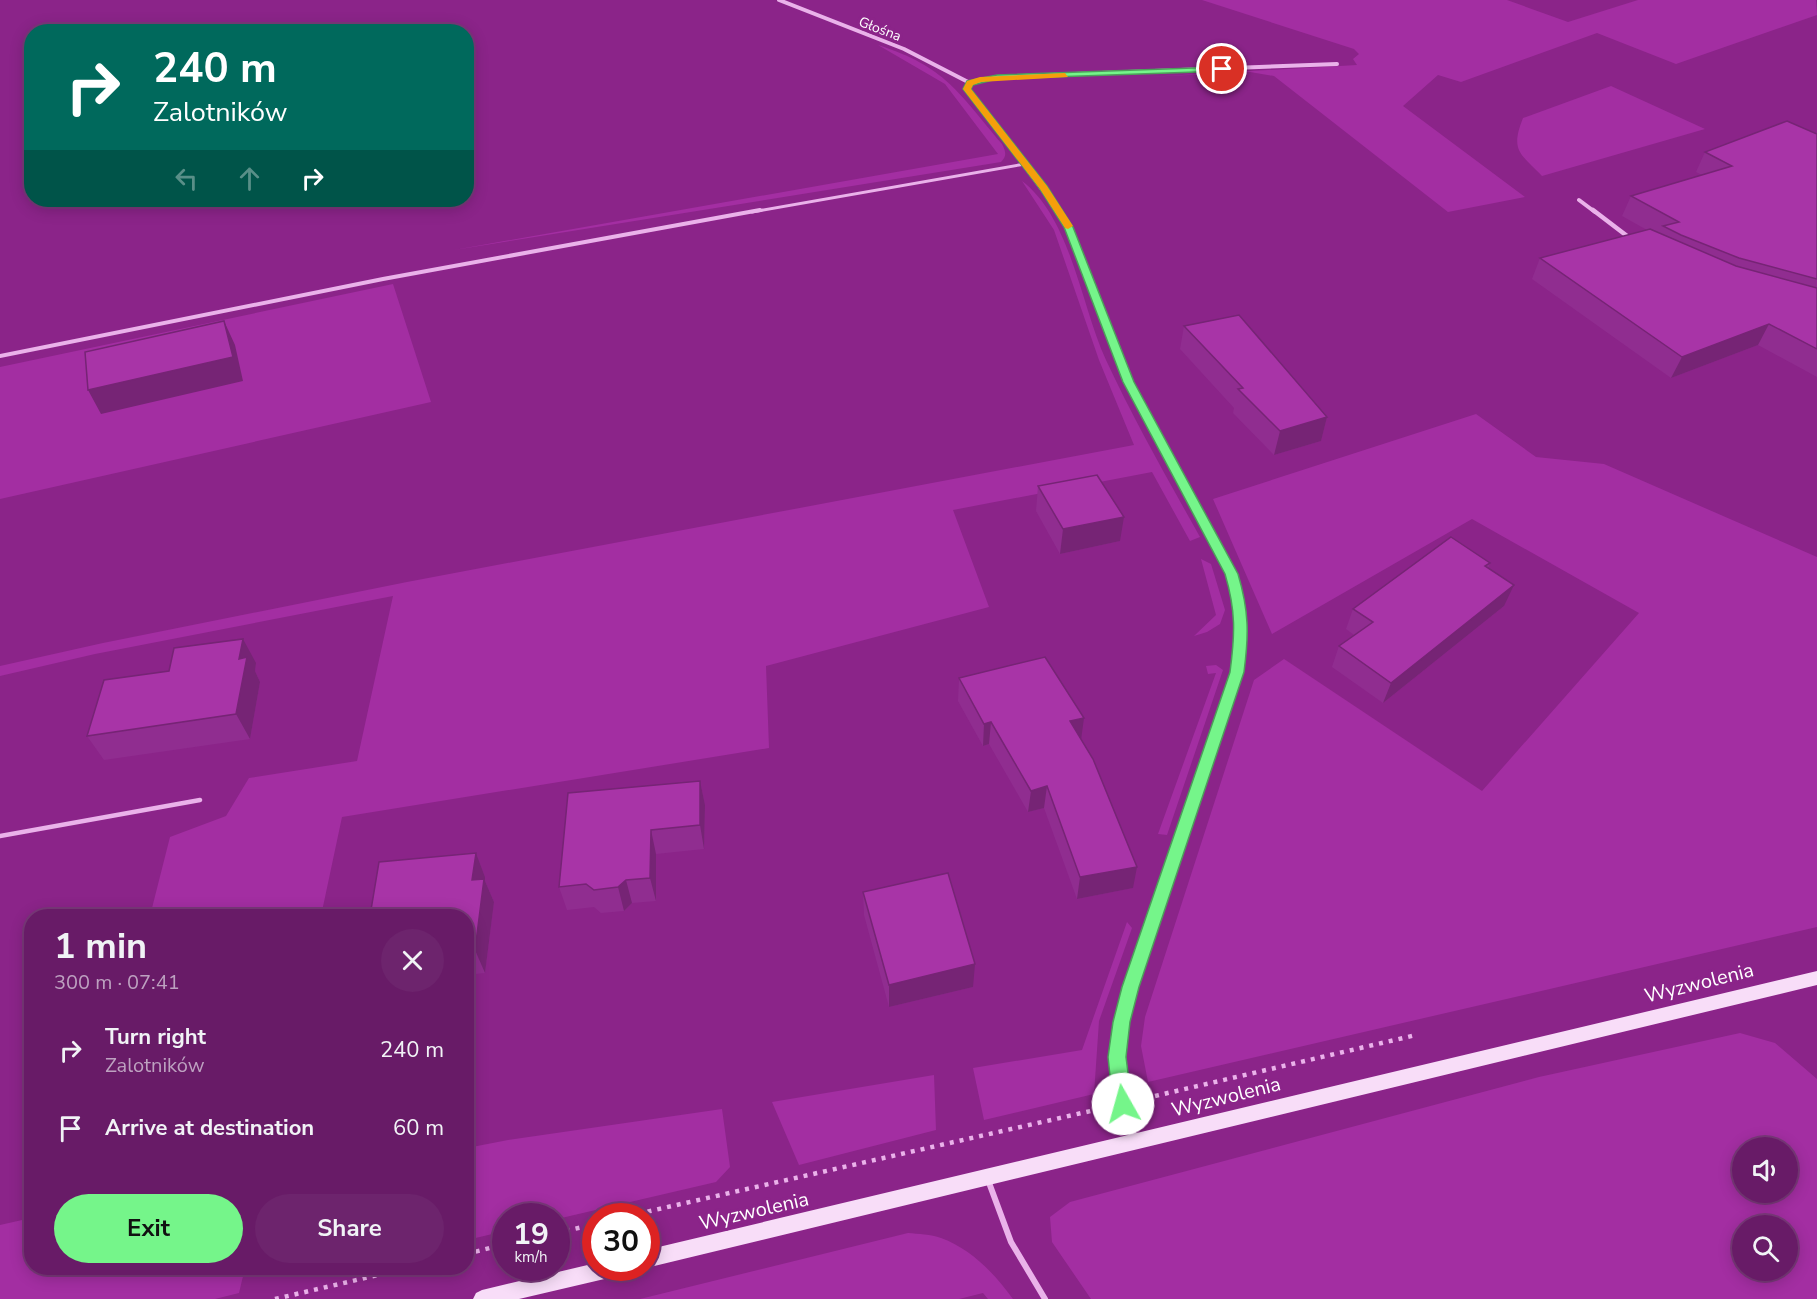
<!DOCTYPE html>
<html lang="en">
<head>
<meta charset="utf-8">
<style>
  body { margin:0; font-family:"Nunito Sans",sans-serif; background:#6d246d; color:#f1f3f6; height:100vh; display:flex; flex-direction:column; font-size:22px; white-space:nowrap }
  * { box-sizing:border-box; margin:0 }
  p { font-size:20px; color:#bda1c0 }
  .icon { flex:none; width:33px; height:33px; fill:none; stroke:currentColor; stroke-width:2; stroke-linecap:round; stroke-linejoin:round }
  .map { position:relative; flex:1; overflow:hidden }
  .sheet { position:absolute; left:24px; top:909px; width:450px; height:366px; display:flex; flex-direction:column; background:#681b67; border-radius:24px; box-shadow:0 3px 15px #0003,0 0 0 2px #7b397b }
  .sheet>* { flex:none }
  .hud { position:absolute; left:24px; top:24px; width:450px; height:183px; border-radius:24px; box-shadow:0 3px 15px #0003,0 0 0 2px #7b397b; background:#00695c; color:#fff; overflow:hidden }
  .buttons { position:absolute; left:1732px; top:1137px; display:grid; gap:12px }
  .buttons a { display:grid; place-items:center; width:66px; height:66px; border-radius:50%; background:#681b67; box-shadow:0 3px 15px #0003,0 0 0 2px #7b397b; font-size:30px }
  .speed { position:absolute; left:492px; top:1203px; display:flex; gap:12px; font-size:30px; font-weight:700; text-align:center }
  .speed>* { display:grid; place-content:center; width:78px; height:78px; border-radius:50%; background:#681b67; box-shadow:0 3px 15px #0003,0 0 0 2px #7b397b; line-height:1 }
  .speed small { font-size:15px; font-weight:400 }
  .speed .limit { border:9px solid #d22; background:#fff; color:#111 }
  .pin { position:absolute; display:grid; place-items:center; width:51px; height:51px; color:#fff; margin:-26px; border:3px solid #fff; border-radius:50%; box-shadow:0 2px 6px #0007 }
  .me { position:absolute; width:66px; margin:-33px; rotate:353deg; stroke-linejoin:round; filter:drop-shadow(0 0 4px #0008) }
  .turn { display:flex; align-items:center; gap:21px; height:126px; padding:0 30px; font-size:27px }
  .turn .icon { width:78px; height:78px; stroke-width:2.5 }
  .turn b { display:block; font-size:42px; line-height:51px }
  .lanes { display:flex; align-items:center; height:57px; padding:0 30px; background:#0003; justify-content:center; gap:30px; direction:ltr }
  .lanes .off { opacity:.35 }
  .round { display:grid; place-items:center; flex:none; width:63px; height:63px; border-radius:32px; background:#6d246d }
  .head { display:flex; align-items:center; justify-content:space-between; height:102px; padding:0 30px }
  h1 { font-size:36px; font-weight:700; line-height:45px }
  .action { display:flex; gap:12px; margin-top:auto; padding:12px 30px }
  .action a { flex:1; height:69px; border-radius:36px; background:#75f58a; color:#111; font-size:24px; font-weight:700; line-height:69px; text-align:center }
  .action a+a { background:#6d246d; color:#f1f3f6 }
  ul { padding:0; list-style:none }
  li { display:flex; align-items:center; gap:18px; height:78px; padding:0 30px }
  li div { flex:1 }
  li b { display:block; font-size:22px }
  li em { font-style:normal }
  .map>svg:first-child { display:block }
  .green { fill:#a32ea2; fill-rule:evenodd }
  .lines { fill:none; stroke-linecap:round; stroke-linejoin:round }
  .path { stroke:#eab2ea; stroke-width:4.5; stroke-dasharray:4 6; stroke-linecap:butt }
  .lane-far3 { stroke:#eab2ea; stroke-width:3 }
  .lane-far2 { stroke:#eab2ea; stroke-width:4 }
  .lane-far1 { stroke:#eab2ea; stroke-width:4.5 }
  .lane { stroke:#eab2ea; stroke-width:6 }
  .street-far3 { stroke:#eab2ea; stroke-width:4 }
  .street-far2 { stroke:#eab2ea; stroke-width:4.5 }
  .street-far1 { stroke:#eab2ea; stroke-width:6 }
  .street { stroke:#eab2ea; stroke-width:8 }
  .secondary { fill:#f8ddf8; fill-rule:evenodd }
  .wall { fill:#902d90 }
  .shaded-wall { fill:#762475 }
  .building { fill:#a834a7; stroke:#762475; stroke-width:1.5 }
  .route { fill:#75f58a; stroke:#4c9f5a; stroke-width:1.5 }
  .slow { fill:#f59e0b }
  .labels { text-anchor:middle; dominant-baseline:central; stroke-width:6; stroke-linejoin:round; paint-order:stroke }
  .far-street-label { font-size:14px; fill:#fff; stroke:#8b2489 }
  .near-street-label { font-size:20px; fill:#fff; stroke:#8b2489 }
</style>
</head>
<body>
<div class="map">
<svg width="1817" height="1299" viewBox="0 0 1817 1299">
  <rect width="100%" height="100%" fill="#8b2489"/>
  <path class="green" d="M1202,0H1507L1568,22L1638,0H1816L1817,15L1676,64L1597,33L1461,82L1438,75L1403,106L1525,197L1448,212L1274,76L1250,72L1147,77L1357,65L1353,59L1359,54L1354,49Z
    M878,45C946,67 958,92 1002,144C1006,152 1007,156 1001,162L454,250L998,154L945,84Z
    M1611,86L1705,129L1542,176C1520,153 1510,151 1523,118Z
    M1022,181C1071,218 1081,306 1106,360C1134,420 1167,478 1200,537L1190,541L1152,472L953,510L989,607L766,666L769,748L342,817L321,916H150L170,837L226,816L249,778L357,761L393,596L95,654L0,676V666L103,643L407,582L1134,445L1099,360L1054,230Z
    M393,284L431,402L0,499V367Z
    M1476,414L1536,457L1604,464L1817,557V927L1148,1082L1141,1046L1145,1017L1254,680L1284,659L1482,791L1639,613L1472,519L1272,634L1213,499Z
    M1201,559L1211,564L1225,610L1220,624L1207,632L1194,636L1216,615Z
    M1216,665L1223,670L1167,835L1158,834L1216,673L1208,674L1206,666Z
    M1127,922L1132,928L1099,1021L1094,1094L984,1120L973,1068L1082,1050Z
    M1740,1033L1775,1043L1817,1079V1299H1091L1052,1242L1050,1217L1070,1202L1539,1077ZM1743,1148H1788V1192H1743ZM1743,1226H1788V1270H1743Z
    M934,1075L936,1130L799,1165L772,1102Z
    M722,1109L730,1167L716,1182L557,1219L556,1216H506L505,1231L467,1240V1148L508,1140Z
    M31,1218L32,1268H245L239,1293L215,1299H0V1225Z
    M908,1233C918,1234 931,1234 941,1238C971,1249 994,1273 1013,1299H988L983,1293L959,1299H640Z"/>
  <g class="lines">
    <path class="path" d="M1155,1096L1416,1035
      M628,1216L1095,1110
      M556,1233L596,1224
      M466,1254L506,1244
      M275,1299L408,1268"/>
    <path class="lane-far3" d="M752,212L1025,164"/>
    <path class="lane-far2" d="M0,356L383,279L760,210"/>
    <path class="lane-far1" d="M0,836L200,800"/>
    <path class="lane" d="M988,1180L1011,1242L1045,1299"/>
    <path class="street-far3" d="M779,0L904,49L970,83
      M1579,200L1595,212
      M1059,212L967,89L970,83L997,77L1337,64"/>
    <path class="street-far2" d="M1058,210L1069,227L1128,382L1183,485
      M1593,210L1631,239"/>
    <path class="street-far1" d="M1180,840L1237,672L1240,634L1238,600L1231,574L1183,484"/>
    <path class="street" d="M1135,1142C1127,1117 1120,1092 1119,1065C1117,997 1158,904 1181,838"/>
    <path class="secondary" d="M1817,971V985L646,1268V1250Z
      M596,1263V1268H622L619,1274L613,1277L519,1299H473L476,1293L482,1290Z"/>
  </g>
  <path class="wall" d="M1817,134V377L1758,345L1671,378L1532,279L1540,258L1647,230L1622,216L1631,196L1702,175L1696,172L1705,152Z
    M1184,326L1327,417L1321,441L1274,455L1233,413L1234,408L1180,349Z
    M1038,486L1120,541L1060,554L1036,511Z
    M1490,563L1488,568L1504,606L1383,703L1332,667L1339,646L1354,635L1346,629L1353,609Z
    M256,663L255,671L260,682L250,739L104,760L87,736L169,671Z
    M959,678L1081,740L1133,888L1077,899L1044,808L1028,812L989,744L983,746L958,701Z
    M700,781L705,805L704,849L656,854V901L632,903L624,911L601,913L594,907L567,910L559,887Z
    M476,853L485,877V881L494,902L485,973L466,975V916Z
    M863,892L973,987L889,1007L864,915Z"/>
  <path class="shaded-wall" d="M224,321L235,345L243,381L101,414L88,390Z
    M1769,324L1758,345L1671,378L1682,357Z
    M1327,417L1321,441L1274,455L1280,431Z
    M1124,517L1120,541L1060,554L1063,529Z
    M1514,585L1504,606L1383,703L1391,683Z
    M243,639L256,663L255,671L260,682L250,739L236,714L239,659Z
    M1084,718L1081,740L1070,721Z
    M991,722L989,744L983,746L984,724Z
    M700,781L705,805L704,849L700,825Z
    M1047,786L1044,808L1028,812L1031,791Z
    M651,830L656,854V901L650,878Z
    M476,853L485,877V881L494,902L485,973L475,950L472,880Z
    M1137,867L1133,888L1077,899L1080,877Z
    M626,880L632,903L624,911L618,887Z
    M975,964L973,987L889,1007V985Z"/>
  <path class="building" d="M1787,121L1817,134V279L1739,258L1681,235L1663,226L1679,222L1631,196L1732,166L1705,152Z
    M1650,229L1736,266L1817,288V349L1769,324L1682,357L1540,258Z
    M1239,315L1327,417L1280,431L1238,389L1243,388L1184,326Z
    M224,321L233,357L88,390L85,352Z
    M1097,475L1124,517L1063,529L1038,486Z
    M1451,537L1490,563L1485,566L1514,585L1391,683L1339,646L1373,622L1353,609Z
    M243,639L239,659L247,657L236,714L87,736L104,680L169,671L174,648Z
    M1045,657L1084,718L1070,721L1093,759L1137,867L1080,877L1047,786L1031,791L991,722L984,724L959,678Z
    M700,781V825L651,830L650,878L626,880L618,887L594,890L586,884L559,887L568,793Z
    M476,853L472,880L484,879L475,950L466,951V916H370L379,862Z
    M948,873L975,964L889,985L863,892Z"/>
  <path class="route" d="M1222,67L1225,71L997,79L973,85L971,89L1047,186L1073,227L1134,382L1238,574C1249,611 1249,634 1244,672L1139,987L1130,1022L1126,1057L1132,1104L1129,1110L1123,1113L1116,1110L1113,1104L1108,1057L1113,1022L1122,987L1230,672C1235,634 1236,611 1225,574L1123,382L1064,227L1040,189L963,89L967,81L997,75Z"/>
  <path class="slow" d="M1065,73L1068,77L981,82L973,85L971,89L1047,186L1073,226L1068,229L1065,228L1040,189L963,89L967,81L980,77Z"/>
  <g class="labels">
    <g class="far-street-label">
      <text transform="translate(880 29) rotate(21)">Głośna</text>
    </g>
    <g class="near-street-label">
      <text transform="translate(1699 983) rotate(-14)">Wyzwolenia</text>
      <text transform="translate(1226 1097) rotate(-14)">Wyzwolenia</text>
      <text transform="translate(754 1211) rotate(-13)">Wyzwolenia</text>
    </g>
  </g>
</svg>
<div class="buttons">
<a><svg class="icon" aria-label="sound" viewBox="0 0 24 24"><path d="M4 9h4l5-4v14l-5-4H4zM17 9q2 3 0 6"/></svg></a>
<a><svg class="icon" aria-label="search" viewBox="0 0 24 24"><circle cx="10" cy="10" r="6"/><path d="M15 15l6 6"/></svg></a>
</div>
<div class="speed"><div>19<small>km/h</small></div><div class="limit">30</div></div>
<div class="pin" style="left:1222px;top:69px;background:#d93025"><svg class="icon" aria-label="arrive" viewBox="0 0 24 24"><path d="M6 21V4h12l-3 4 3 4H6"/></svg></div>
<svg class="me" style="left:1123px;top:1104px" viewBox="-20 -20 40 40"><circle r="19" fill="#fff"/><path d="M0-13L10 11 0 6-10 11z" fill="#75f58a"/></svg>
<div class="hud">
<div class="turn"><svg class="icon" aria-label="right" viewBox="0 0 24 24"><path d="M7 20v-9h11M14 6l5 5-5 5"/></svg><div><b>240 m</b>Zalotników</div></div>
<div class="lanes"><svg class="icon off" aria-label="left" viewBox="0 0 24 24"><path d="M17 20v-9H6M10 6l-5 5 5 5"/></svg><svg class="icon off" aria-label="ahead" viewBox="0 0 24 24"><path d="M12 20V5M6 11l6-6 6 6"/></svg><svg class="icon" aria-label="right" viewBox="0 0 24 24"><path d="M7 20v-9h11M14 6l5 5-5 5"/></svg></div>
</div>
<section class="sheet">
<div class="head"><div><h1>1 min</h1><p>300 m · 07:41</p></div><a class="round"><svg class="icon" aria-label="close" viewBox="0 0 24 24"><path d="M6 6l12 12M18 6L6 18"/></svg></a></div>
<ul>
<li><svg class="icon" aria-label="right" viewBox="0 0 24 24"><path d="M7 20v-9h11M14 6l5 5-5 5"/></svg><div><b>Turn right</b><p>Zalotników</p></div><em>240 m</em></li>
<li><svg class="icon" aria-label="arrive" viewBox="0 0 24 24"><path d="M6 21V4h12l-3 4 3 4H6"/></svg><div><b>Arrive at destination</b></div><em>60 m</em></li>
</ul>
<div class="action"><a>Exit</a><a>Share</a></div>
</section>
</div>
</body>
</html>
